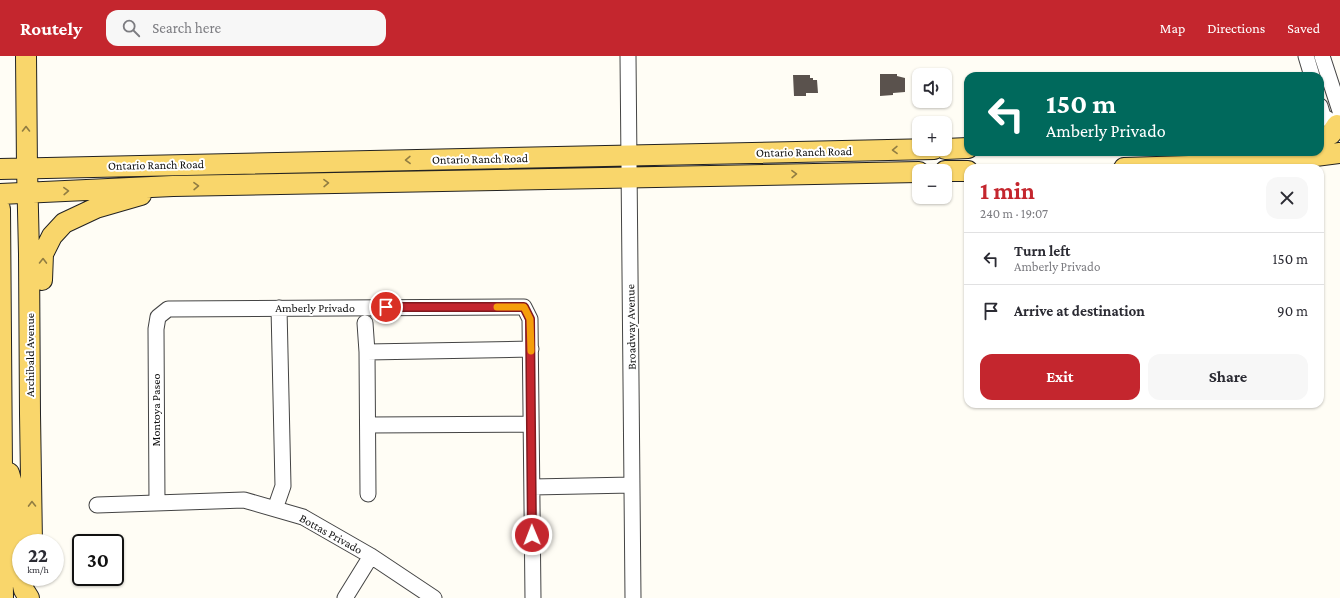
<!DOCTYPE html>
<html lang="en">
<head>
<meta charset="utf-8">
<style>
  body { margin:0; font-family:"Crimson Pro",serif; background:#f7f7f7; color:#2b2b33; height:100vh; display:flex; flex-direction:column; font-size:15px; white-space:nowrap }
  * { box-sizing:border-box; margin:0 }
  p { font-size:13px; color:#7c7c81 }
  .icon { flex:none; width:22px; height:22px; fill:none; stroke:currentColor; stroke-width:2; stroke-linecap:round; stroke-linejoin:round }
  .map { position:relative; flex:1; overflow:hidden }
  .details { position:absolute; left:964px; top:108px; width:360px; height:244px; display:flex; flex-direction:column; background:#fff; border-radius:12px; box-shadow:0 1px 3px #0004 }
  .details>* { flex:none }
  .guide { position:absolute; left:964px; top:16px; width:360px; height:84px; border-radius:12px; box-shadow:0 1px 3px #0004; background:#00695c; color:#fff; overflow:hidden }
  .fabs { position:absolute; left:912px; top:12px; display:grid; gap:8px }
  .fabs a { display:grid; place-items:center; width:40px; height:40px; border-radius:8px; background:#fff; box-shadow:0 1px 3px #0004; font-size:20px }
  .speed { position:absolute; left:12px; top:478px; display:flex; gap:8px; font-size:20px; font-weight:700; text-align:center }
  .speed>* { display:grid; place-content:center; width:52px; height:52px; border-radius:50%; background:#fff; box-shadow:0 1px 3px #0004; line-height:1 }
  .speed small { font-size:10px; font-weight:400 }
  .speed .limit { border:2px solid #111; border-radius:6px; background:#fff; color:#111 }
  .pin { position:absolute; display:grid; place-items:center; width:34px; height:34px; color:#fff; margin:-17px; border:2px solid #fff; border-radius:50%; box-shadow:0 1px 4px #0007 }
  .me { position:absolute; width:44px; margin:-22px; rotate:359deg; stroke-linejoin:round; filter:drop-shadow(0 0 3px #0008) }
  .turn { display:flex; align-items:center; gap:14px; height:84px; padding:0 16px; font-size:18px }
  .turn .icon { width:52px; height:52px; stroke-width:2.5 }
  .turn b { display:block; font-size:28px; line-height:34px }
  .round { display:grid; place-items:center; flex:none; width:42px; height:42px; border-radius:12px; background:#f7f7f7 }
  .headline { display:flex; align-items:center; justify-content:space-between; height:68px; padding:0 16px }
  h1 { font-size:24px; font-weight:700; line-height:30px; color:#c4262e }
  .button { display:flex; gap:8px; margin-top:auto; padding:8px 16px }
  .button a { flex:1; height:46px; border-radius:12px; background:#c4262e; color:#fff; font-size:16px; font-weight:700; line-height:46px; text-align:center }
  .button a+a { background:#f7f7f7; color:#2b2b33 }
  ul { padding:0; list-style:none }
  li { display:flex; align-items:center; gap:12px; height:52px; padding:0 16px; border-top:1px solid #e1e1e2 }
  li div { flex:1 }
  li b { display:block; font-size:15px }
  li em { font-style:normal }
  header { display:flex; align-items:center; gap:24px; box-sizing:border-box; height:56px; padding:0 20px; background:#c4262e; color:#fff }
  header strong { font-size:19px }
  nav { display:flex; gap:22px; margin-inline-start:auto; font-size:14px }
  .search { width:280px; height:36px; background:#f7f7f7; display:flex; align-items:center; gap:10px; box-sizing:border-box; padding:0 14px; border-radius:12px; color:#7c7c81; font-size:15px }
  .map>svg:first-child { display:block }
  .building { fill:#5a524d }
  .lines { fill:none; stroke-linecap:round; stroke-linejoin:round }
  .minor-casing { stroke:#444; stroke-width:17 }
  .major-casing { stroke:#222; stroke-width:22 }
  .minor { stroke:#fff; stroke-width:15 }
  .major { stroke:#f9d66b; stroke-width:20 }
  .oneway { stroke:#917d42 }
  .route-casing { stroke:#7f191e; stroke-width:10 }
  .route { stroke:#c4262e; stroke-width:7 }
  .slow { stroke:#f59e0b; stroke-width:7 }
  .labels { text-anchor:middle; dominant-baseline:central; stroke-width:4; stroke-linejoin:round; paint-order:stroke }
  .street-label { font-size:12px; fill:#111; stroke:#fff }
</style>
</head>
<body>
<header>
<strong>Routely</strong>
<div class="search"><svg class="icon" aria-label="search" viewBox="0 0 24 24"><circle cx="10" cy="10" r="6"/><path d="M15 15l6 6"/></svg>Search here</div>
<nav><a>Map</a><a>Directions</a><a>Saved</a></nav>
</header>
<div class="map">
<svg width="1340" height="542" viewBox="0 0 1340 542">
  <rect width="100%" height="100%" fill="#fffdf5"/>
  <path class="building" d="M880,18H897V20L905,22V36L893,37V39L880,40Z
    M793,19H810V22H813V24H817L818,37H806V40H794Z"/>
  <g class="lines">
    <g class="minor-casing">
      <path id="minor" d="M628,0L633,542
        M1306,0L1312,20
        M1322,0L1340,55
        M1320,50L1323,60L1337,69
        M365,267L367,296
        M368,369L531,368
        M532,431L632,429
        M368,438L367,296L531,293
        M157,447L156,273L158,261L168,253L524,251L530,263L533,542
        M97,449L244,444L303,461L371,500L434,542
        M275,453L283,430L279,252
        M345,542L371,500"/>
    </g>
    <g class="major-casing">
      <path id="major" d="M26,0L27,112L29,198L30,358L32,487
        M1320,83L1331,78L1337,69
        M945,93L968,92
        M1124,112L1254,108L1340,97
        M0,113L934,93
        M945,115H968
        M0,138L173,130L919,116
        M0,153L3,542
        M42,224L43,198L52,180L64,167L96,152L141,139
        M9,417L17,445L20,488L21,521
        M21,521L24,534L29,542"/>
    </g>
    <use href="#minor" class="minor"/>
    <use href="#major" class="major"/>
  </g>
  <defs><path id="oneway-chevron" d="M-2-3.5L2.5 0L-2 3.5" fill="none" stroke-width="1.6" stroke-linecap="round" stroke-linejoin="round"/></defs>
  <g class="oneway">
    <use href="#oneway-chevron" transform="translate(26 73) rotate(-90)"/>
    <use href="#oneway-chevron" transform="translate(895 94) rotate(179)"/>
    <use href="#oneway-chevron" transform="translate(408 104) rotate(179)"/>
    <use href="#oneway-chevron" transform="translate(794 118) rotate(-1)"/>
    <use href="#oneway-chevron" transform="translate(326 127) rotate(-1)"/>
    <use href="#oneway-chevron" transform="translate(196 130) rotate(-1)"/>
    <use href="#oneway-chevron" transform="translate(66 135) rotate(-2)"/>
    <use href="#oneway-chevron" transform="translate(43 205) rotate(-89)"/>
    <use href="#oneway-chevron" transform="translate(32 448) rotate(-91)"/>
  </g>
  <g class="lines">
    <g class="route-casing">
      <path id="route" d="M386,251H524L530,263L532,479"/>
    </g>
    <use href="#route" class="route"/>
    <path class="slow" d="M497,251H524L530,263L531,295"/>
  </g>
  <g class="labels">
    <g class="street-label">
      <text transform="translate(804 96) rotate(-1)">Ontario Ranch Road</text>
      <text transform="translate(480 103) rotate(-1)">Ontario Ranch Road</text>
      <text transform="translate(156 109) rotate(-1)">Ontario Ranch Road</text>
      <text x="315" y="252">Amberly Privado</text>
      <text transform="translate(631 271) rotate(-91)">Broadway Avenue</text>
      <text transform="translate(30 299) rotate(-90)">Archibald Avenue</text>
      <text transform="translate(156 354) rotate(-90)">Montoya Paseo</text>
      <text transform="translate(331 478) rotate(29)">Bottas Privado</text>
    </g>
  </g>
</svg>
<div class="fabs">
<a><svg class="icon" aria-label="sound" viewBox="0 0 24 24"><path d="M4 9h4l5-4v14l-5-4H4zM17 9q2 3 0 6"/></svg></a>
<a>+</a>
<a>−</a>
</div>
<div class="speed"><div>22<small>km/h</small></div><div class="limit">30</div></div>
<div class="pin" style="left:386px;top:251px;background:#d93025"><svg class="icon" aria-label="arrive" viewBox="0 0 24 24"><path d="M6 21V4h12l-3 4 3 4H6"/></svg></div>
<svg class="me" style="left:532px;top:479px" viewBox="-20 -20 40 40"><circle r="17" fill="#c4262e" stroke="#fff" stroke-width="3"/><path d="M0-11L8 9 0 5-8 9z" fill="#fff"/></svg>
<div class="guide">
<div class="turn"><svg class="icon" aria-label="left" viewBox="0 0 24 24"><path d="M17 20v-9H6M10 6l-5 5 5 5"/></svg><div><b>150 m</b>Amberly Privado</div></div>
</div>
<section class="details">
<div class="headline"><div><h1>1 min</h1><p>240 m · 19:07</p></div><a class="round"><svg class="icon" aria-label="close" viewBox="0 0 24 24"><path d="M6 6l12 12M18 6L6 18"/></svg></a></div>
<ul>
<li><svg class="icon" aria-label="left" viewBox="0 0 24 24"><path d="M17 20v-9H6M10 6l-5 5 5 5"/></svg><div><b>Turn left</b><p>Amberly Privado</p></div><em>150 m</em></li>
<li><svg class="icon" aria-label="arrive" viewBox="0 0 24 24"><path d="M6 21V4h12l-3 4 3 4H6"/></svg><div><b>Arrive at destination</b></div><em>90 m</em></li>
</ul>
<div class="button"><a>Exit</a><a>Share</a></div>
</section>
</div>
</body>
</html>
